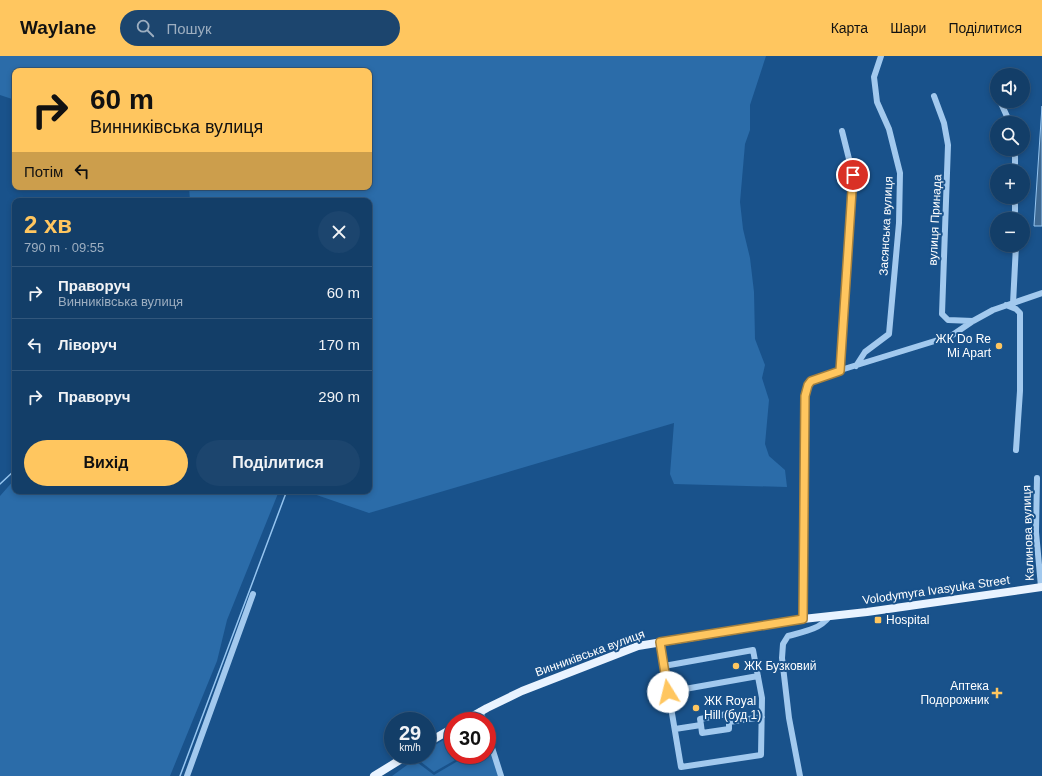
<!DOCTYPE html>
<html lang="uk">
<head>
<meta charset="utf-8">
<style>
  body { margin:0; font-family:Helvetica,sans-serif; background:#1c456e; color:#f1f3f6; height:100vh; display:flex; flex-direction:column; font-size:15px; white-space:nowrap }
  * { box-sizing:border-box; margin:0 }
  p { font-size:13px; color:#9daec0 }
  .icon { flex:none; width:22px; height:22px; fill:none; stroke:currentColor; stroke-width:2; stroke-linecap:round; stroke-linejoin:round }
  .map { position:relative; flex:1; overflow:hidden }
  .details { position:absolute; left:12px; top:142px; width:360px; height:296px; display:flex; flex-direction:column; background:#133e68; border-radius:8px; box-shadow:0 2px 6px #0003,0 0 0 1px #32577c }
  .details>* { flex:none }
  .top-card { position:absolute; left:12px; top:12px; width:360px; height:122px; border-radius:8px; box-shadow:0 2px 6px #0003,0 0 0 1px #32577c; background:#ffc65f; color:#111; overflow:hidden }
  .controls { position:absolute; left:990px; top:12px; display:grid; gap:8px }
  .controls a { display:grid; place-items:center; width:40px; height:40px; border-radius:50%; background:#133e68; box-shadow:0 2px 6px #0003,0 0 0 1px #32577c; font-size:20px }
  .speed { position:absolute; left:384px; top:656px; display:flex; gap:8px; font-size:20px; font-weight:700; text-align:center }
  .speed>* { display:grid; place-content:center; width:52px; height:52px; border-radius:50%; background:#133e68; box-shadow:0 2px 6px #0003,0 0 0 1px #32577c; line-height:1 }
  .speed small { font-size:10px; font-weight:400 }
  .speed .limit { border:6px solid #d22; background:#fff; color:#111 }
  .pin { position:absolute; display:grid; place-items:center; width:34px; height:34px; color:#fff; margin:-17px; border:2px solid #fff; border-radius:50%; box-shadow:0 1px 4px #0007 }
  .me { position:absolute; width:44px; margin:-22px; rotate:351deg; stroke-linejoin:round; filter:drop-shadow(0 0 3px #0008) }
  .turn { display:flex; align-items:center; gap:14px; height:84px; padding:0 12px; font-size:18px }
  .turn .icon { width:52px; height:52px; stroke-width:2.5 }
  .turn b { display:block; font-size:28px; line-height:34px }
  .then { display:flex; align-items:center; height:38px; padding:0 12px; background:#0003; gap:8px; font-size:15px }
  .round { display:grid; place-items:center; flex:none; width:42px; height:42px; border-radius:21px; background:#1c456e }
  .head { display:flex; align-items:center; justify-content:space-between; height:68px; padding:0 12px }
  h1 { font-size:24px; font-weight:600; line-height:30px; color:#ffc65f }
  .button { display:flex; gap:8px; margin-top:auto; padding:8px 12px }
  .button a { flex:1; height:46px; border-radius:24px; background:#ffc65f; color:#111; font-size:16px; font-weight:600; line-height:46px; text-align:center }
  .button a+a { background:#1c456e; color:#f1f3f6 }
  ul { padding:0; list-style:none }
  li { display:flex; align-items:center; gap:12px; height:52px; padding:0 12px; border-top:1px solid #32577c }
  li div { flex:1 }
  li b { display:block; font-size:15px }
  li em { font-style:normal }
  header { display:flex; align-items:center; gap:24px; box-sizing:border-box; height:56px; padding:0 20px; background:#ffc65f; color:#111 }
  header strong { font-size:19px }
  nav { display:flex; gap:22px; margin-inline-start:auto; font-size:14px }
  .search { width:280px; height:36px; background:#1c456e; display:flex; align-items:center; gap:10px; box-sizing:border-box; padding:0 14px; border-radius:22px; color:#9daec0; font-size:15px }
  .map>svg:first-child { display:block }
  .green { fill:#2b6ca9 }
  .water { fill:#3f6992; stroke:#95c5f0 }
  .lines { fill:none; stroke-linecap:round; stroke-linejoin:round }
  .stream { stroke:#95c5f0; stroke-width:1.5 }
  .minor { stroke:#a2c9ee; stroke-width:6 }
  .major { stroke:#e9f3ff; stroke-width:8 }
  .route-casing { stroke:#a6813e; stroke-width:10 }
  .route { stroke:#ffc65f; stroke-width:7 }
  .poi-dot { fill:#ffc65f; stroke:#19528b; stroke-width:1.5 }
  .labels { text-anchor:middle; dominant-baseline:central; stroke-width:4; stroke-linejoin:round; paint-order:stroke }
  .street-label { font-size:12px; fill:#fff; stroke:#19528b }
  .poi-label { font-size:12px; fill:#fff; stroke:#19528b; text-anchor:start }
</style>
</head>
<body>
<header>
<strong>Waylane</strong>
<div class="search"><svg class="icon" aria-label="search" viewBox="0 0 24 24"><circle cx="10" cy="10" r="6"/><path d="M15 15l6 6"/></svg>Пошук</div>
<nav><a>Карта</a><a>Шари</a><a>Поділитися</a></nav>
</header>
<div class="map">
<svg width="1042" height="720" viewBox="0 0 1042 720">
  <rect width="100%" height="100%" fill="#19528b"/>
  <path class="green" d="M0,0H766L750,49V74L745,88L740,146L743,173L750,202L754,236L755,283L765,309L762,322L769,344L765,388L769,400L785,414L787,431L674,428L670,418L674,367L369,457L305,435H369V145H190L189,131H369V15H15V44L0,39Z
    M15,423V435H279L227,564L217,605L170,720H0V440Z
    M453,678V699H464L434,716L416,702L420,699H427V694Z
    M487,683L499,720H392L414,704L434,719L468,699H487Z"/>
  <path class="water" d="M1042,50V170H1034Z"/>
  <g class="lines">
    <path class="stream" d="M0,428L15,414
      M180,720L286,437"/>
    <path class="minor" d="M996,39L997,41
      M934,40L944,67L948,89L942,258L948,264L973,265
      M1000,45L1010,67
      M1015,115V93
      M1015,141V163
      M1013,248L1016,189
      M1006,249L1016,253L1020,257V335L1016,394
      M856,310L865,296L889,278L899,167L900,117L889,73L877,46L874,21L881,0
      M840,315L853,119L842,75
      M1037,422L1036,476L1041,531
      M803,563L805,340L808,329L818,321L951,280L973,265L993,254L1042,237
      M660,586C667,628 674,669 681,711L761,699L762,642L753,594L664,610
      M668,636L758,620
      M480,655L484,665
      M701,669L702,677L729,673V666
      M675,673L701,669L700,663L727,658L729,666L762,661
      M487,676L501,720
      M187,720L253,538
      M800,720L789,662L782,602L783,588L788,580C802,576 819,574 829,561"/>
    <path class="major" d="M464,665L487,652L522,635L638,590L803,563L867,556L1042,531
      M427,687L453,672
      M374,720L408,699"/>
  </g>
  <g class="lines">
    <g class="route-casing">
      <path id="route" d="M668,636L660,586L803,563L805,340L808,329L811,325L840,315L853,119"/>
    </g>
    <use href="#route" class="route"/>
  </g>
  <g class="poi-dot">
    <circle cx="999" cy="290" r="4"/>
    <rect x="874" y="560" width="8" height="8" rx="2"/>
    <circle cx="736" cy="610" r="4"/>
    <path d="M995 631h4v4h4v4h-4v4h-4v-4h-4v-4h4z"/>
    <circle cx="696" cy="652" r="4"/>
  </g>
  <g class="labels">
    <g class="street-label">
      <text transform="translate(935 164) rotate(-87)">вулиця Принада</text>
      <text transform="translate(886 170) rotate(-87)">Засянська вулиця</text>
      <text transform="translate(1028 477) rotate(-92)">Калинова вулиця</text>
      <text transform="translate(936 534) rotate(-8)">Volodymyra Ivasyuka Street</text>
      <text transform="translate(590 597) rotate(-20)">Винниківська вулиця</text>
    </g>
    <g class="poi-label">
      <text x="991" y="283" text-anchor="end">ЖК Do Re<tspan x="991" dy="14">Mi Apart</tspan></text>
      <text x="886" y="564">Hospital</text>
      <text x="744" y="610">ЖК Бузковий</text>
      <text x="989" y="630" text-anchor="end">Аптека<tspan x="989" dy="14">Подорожник</tspan></text>
      <text x="704" y="645">ЖК Royal<tspan x="704" dy="14">Hill (буд 1)</tspan></text>
    </g>
  </g>
</svg>
<div class="controls">
<a><svg class="icon" aria-label="sound" viewBox="0 0 24 24"><path d="M4 9h4l5-4v14l-5-4H4zM17 9q2 3 0 6"/></svg></a>
<a><svg class="icon" aria-label="search" viewBox="0 0 24 24"><circle cx="10" cy="10" r="6"/><path d="M15 15l6 6"/></svg></a>
<a>+</a>
<a>−</a>
</div>
<div class="speed"><div>29<small>km/h</small></div><div class="limit">30</div></div>
<div class="pin" style="left:853px;top:119px;background:#d93025"><svg class="icon" aria-label="arrive" viewBox="0 0 24 24"><path d="M6 21V4h12l-3 4 3 4H6"/></svg></div>
<svg class="me" style="left:668px;top:636px" viewBox="-20 -20 40 40"><circle r="19" fill="#fff"/><path d="M0-13L10 11 0 6-10 11z" fill="#ffc65f"/></svg>
<div class="top-card">
<div class="turn"><svg class="icon" aria-label="right" viewBox="0 0 24 24"><path d="M7 20v-9h11M14 6l5 5-5 5"/></svg><div><b>60 m</b>Винниківська вулиця</div></div>
<div class="then">Потім<svg class="icon" aria-label="left" viewBox="0 0 24 24"><path d="M17 20v-9H6M10 6l-5 5 5 5"/></svg></div>
</div>
<section class="details">
<div class="head"><div><h1>2 хв</h1><p>790 m · 09:55</p></div><a class="round"><svg class="icon" aria-label="close" viewBox="0 0 24 24"><path d="M6 6l12 12M18 6L6 18"/></svg></a></div>
<ul>
<li><svg class="icon" aria-label="right" viewBox="0 0 24 24"><path d="M7 20v-9h11M14 6l5 5-5 5"/></svg><div><b>Праворуч</b><p>Винниківська вулиця</p></div><em>60 m</em></li>
<li><svg class="icon" aria-label="left" viewBox="0 0 24 24"><path d="M17 20v-9H6M10 6l-5 5 5 5"/></svg><div><b>Ліворуч</b></div><em>170 m</em></li>
<li><svg class="icon" aria-label="right" viewBox="0 0 24 24"><path d="M7 20v-9h11M14 6l5 5-5 5"/></svg><div><b>Праворуч</b></div><em>290 m</em></li>
</ul>
<div class="button"><a>Вихід</a><a>Поділитися</a></div>
</section>
</div>
</body>
</html>
